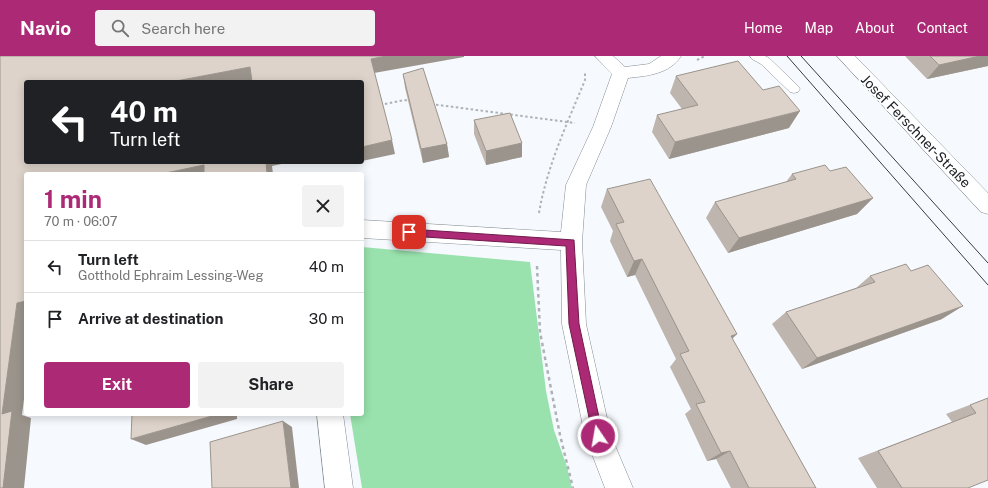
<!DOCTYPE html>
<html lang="en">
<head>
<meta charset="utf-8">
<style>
  body { margin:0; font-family:"Public Sans",sans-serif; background:#f2f2f2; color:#202124; height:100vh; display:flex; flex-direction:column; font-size:15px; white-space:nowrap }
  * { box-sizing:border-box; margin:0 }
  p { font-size:13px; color:#757577 }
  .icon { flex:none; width:22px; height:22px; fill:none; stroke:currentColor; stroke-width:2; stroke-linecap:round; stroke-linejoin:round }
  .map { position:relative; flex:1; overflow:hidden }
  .drawer { position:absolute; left:24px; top:116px; width:340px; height:244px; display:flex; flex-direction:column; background:#fff; border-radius:4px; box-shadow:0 2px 10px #0003 }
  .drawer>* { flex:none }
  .banner { position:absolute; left:24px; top:24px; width:340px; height:84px; border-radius:4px; box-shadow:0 2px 10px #0003; background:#202124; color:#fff; overflow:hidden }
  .pin { position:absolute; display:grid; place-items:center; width:34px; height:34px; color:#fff; margin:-17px; border-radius:8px; box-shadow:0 2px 6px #0006 }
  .me { position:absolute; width:44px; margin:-22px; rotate:348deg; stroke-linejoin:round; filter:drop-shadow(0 0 3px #0008) }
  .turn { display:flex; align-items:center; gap:14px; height:84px; padding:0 20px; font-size:18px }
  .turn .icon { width:52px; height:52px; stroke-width:2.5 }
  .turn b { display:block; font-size:28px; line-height:34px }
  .round { display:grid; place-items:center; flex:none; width:42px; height:42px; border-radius:4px; background:#f2f2f2 }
  .overview { display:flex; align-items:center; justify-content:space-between; height:68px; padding:0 20px }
  h1 { font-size:24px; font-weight:700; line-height:30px; color:#ac2a75 }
  .primary-button { display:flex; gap:8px; margin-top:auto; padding:8px 20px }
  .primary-button a { flex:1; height:46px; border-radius:4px; background:#ac2a75; color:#fff; font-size:16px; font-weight:700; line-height:46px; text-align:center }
  .primary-button a+a { background:#f2f2f2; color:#202124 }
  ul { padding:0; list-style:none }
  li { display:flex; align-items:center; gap:12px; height:52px; padding:0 20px; border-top:1px solid #e0e0e0 }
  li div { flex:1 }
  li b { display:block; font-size:15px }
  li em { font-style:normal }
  header { display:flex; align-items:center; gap:24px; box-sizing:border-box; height:56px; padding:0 20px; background:#ac2a75; color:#fff }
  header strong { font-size:19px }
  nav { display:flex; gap:22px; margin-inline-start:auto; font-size:14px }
  .search { width:280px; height:36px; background:#f2f2f2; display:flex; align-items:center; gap:10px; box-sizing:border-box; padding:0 14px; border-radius:4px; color:#757577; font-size:15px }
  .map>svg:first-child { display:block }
  .green { fill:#99e2ad }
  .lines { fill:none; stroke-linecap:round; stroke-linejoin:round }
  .lane-casing { stroke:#828b93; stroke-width:1 }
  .street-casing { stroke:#828b93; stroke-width:1 }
  .path-far1 { stroke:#aeb2b6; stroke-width:2; stroke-dasharray:2.5 2.5; stroke-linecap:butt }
  .path { stroke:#aeb2b6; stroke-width:2.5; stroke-dasharray:3.5 3.5; stroke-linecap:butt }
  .lane { fill:#fff; fill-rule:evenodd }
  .street { fill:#fff; fill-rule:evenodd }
  .tram { stroke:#383c40; stroke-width:1 }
  .wall { fill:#beb5ae }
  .shaded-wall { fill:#9b948d }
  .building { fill:#ddd3ca; stroke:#9b948d }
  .route { fill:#ac2a75; stroke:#701b4c }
  .labels { text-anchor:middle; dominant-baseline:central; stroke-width:3.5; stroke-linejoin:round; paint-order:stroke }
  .street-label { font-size:14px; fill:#212428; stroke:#fff }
</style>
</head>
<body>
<header>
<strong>Navio</strong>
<div class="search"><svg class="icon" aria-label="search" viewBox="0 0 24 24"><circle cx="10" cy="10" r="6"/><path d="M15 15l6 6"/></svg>Search here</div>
<nav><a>Home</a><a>Map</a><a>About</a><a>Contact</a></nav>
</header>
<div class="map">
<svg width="988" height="432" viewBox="0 0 988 432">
  <rect width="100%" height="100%" fill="#f6fafe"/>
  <path class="green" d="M362,191L530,206L546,335L554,374L567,411L572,432H362L350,358H362Z"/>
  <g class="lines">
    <g class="lane-casing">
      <path id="lane" d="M750,0H765L769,2L798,30L800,33L798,36L794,37L790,36L761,8L752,3Z"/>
    </g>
    <g class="street-casing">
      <path id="street" d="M595,0H613L625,11L649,8L661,0H681C670,18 647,20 628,22L611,71L586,129L582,186L586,268L611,380L633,432H605L585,380L562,268L561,194L362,182V164L561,176L566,129L593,71L612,18Z
        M837,0H855L988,137V158L981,156Z
        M317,358H343L353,432H325Z"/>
    </g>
    <path class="path-far1" d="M697,4L705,0
      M431,48L575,67
      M380,49L404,44L411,45
      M539,157C547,110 567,68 585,24V16"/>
    <path class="path" d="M537,210L540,276L560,379L573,432"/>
    <use href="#lane" class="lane"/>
    <use href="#street" class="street"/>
    <path class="tram" d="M787,0L988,229
      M801,0L988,207"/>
  </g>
  <path class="wall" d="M905,0H988V10L927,23Z
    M403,18L447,88L449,101L423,107L405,32Z
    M676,20L789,72L669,103L652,76L657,59L682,53L670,37Z
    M474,64L522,87V101L486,109L474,78Z
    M830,115L873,142L857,158L728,197L706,162L715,146L786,126L792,118Z
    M607,133L737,278L732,282L816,432H731L716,403L707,405L685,358L691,353L670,311L676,303L635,219L627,221L610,185L613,175L601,151Z
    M870,220L942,263L802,313L772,268L786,256L856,232Z
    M988,342L968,432H877L858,402L952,366L946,358Z"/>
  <path class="shaded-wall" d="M386,0H464V1L374,17L371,3Z
    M980,0H988V10L927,23L939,9Z
    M250,11L255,26H171Z
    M800,55L789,72L669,103L675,86Z
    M392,84L395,98L362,105V91Z
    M522,87V101L486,109V95Z
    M447,88L449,101L423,107L421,93Z
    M266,106H291L272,110L273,118H267Z
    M204,109L210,118H161Z
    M873,142L857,158L728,197L739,182Z
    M642,203L635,219L627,221L634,205Z
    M26,245V327L22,359L31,362L24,432H3L2,358L17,247Z
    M963,250L942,263L802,313L817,302Z
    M737,278L724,291L731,280Z
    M219,358H237V363L146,389L131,383Z
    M283,365L292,371L299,432H291Z
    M730,395L716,403L707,405L721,397Z"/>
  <path class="building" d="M0,0H386L371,3L392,84L362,91V26H252L250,11L171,26H26V106H266L267,118H204V109L161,118H26V245L17,247L2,358L12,355L3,432H0Z
    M930,0H980L939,9Z
    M738,5L763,34L779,30L800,55L675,86L657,59L698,49L676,20Z
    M423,12L447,88L421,93L403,18Z
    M510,57L522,87L486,95L474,64Z
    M825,109L830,115L846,111L873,142L739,182L715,146L796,123L792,118Z
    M650,123L737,278L731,280L816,432H749L730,395L721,397L696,348L705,346L680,298L689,295L642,203L634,205L616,168L624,166L607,133Z
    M906,208L911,215L928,209L963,250L817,302L786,256L875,226L870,220Z
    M988,342V424L968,432H902L878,395L976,357L970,349Z
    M132,358H219L131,383Z
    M283,365L291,432H212L210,386Z"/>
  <path class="route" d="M409,173L574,184L579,268L603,380L602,384L598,386L594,384L593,380L569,268L566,190L409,180L405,176Z"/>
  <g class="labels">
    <g class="street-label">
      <text transform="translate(916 75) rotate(46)">Josef Ferschner-Straße</text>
    </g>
  </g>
</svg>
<div class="pin" style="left:409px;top:176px;background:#d93025"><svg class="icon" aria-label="arrive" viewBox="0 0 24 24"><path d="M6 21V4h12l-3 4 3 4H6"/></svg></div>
<svg class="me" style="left:598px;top:380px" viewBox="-20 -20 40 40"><circle r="17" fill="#ac2a75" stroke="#fff" stroke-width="3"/><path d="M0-11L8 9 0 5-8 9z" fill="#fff"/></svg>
<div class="banner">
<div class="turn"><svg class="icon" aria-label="left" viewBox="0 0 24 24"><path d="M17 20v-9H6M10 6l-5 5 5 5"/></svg><div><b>40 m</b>Turn left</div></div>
</div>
<section class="drawer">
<div class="overview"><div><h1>1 min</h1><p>70 m · 06:07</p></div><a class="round"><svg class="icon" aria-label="close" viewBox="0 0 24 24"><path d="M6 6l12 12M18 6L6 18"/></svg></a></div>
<ul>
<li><svg class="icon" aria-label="left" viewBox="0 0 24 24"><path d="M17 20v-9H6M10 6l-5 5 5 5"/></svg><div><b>Turn left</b><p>Gotthold Ephraim Lessing-Weg</p></div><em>40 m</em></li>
<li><svg class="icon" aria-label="arrive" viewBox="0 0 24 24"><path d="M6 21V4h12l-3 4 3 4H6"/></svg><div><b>Arrive at destination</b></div><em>30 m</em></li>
</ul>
<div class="primary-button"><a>Exit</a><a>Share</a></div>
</section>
</div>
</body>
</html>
